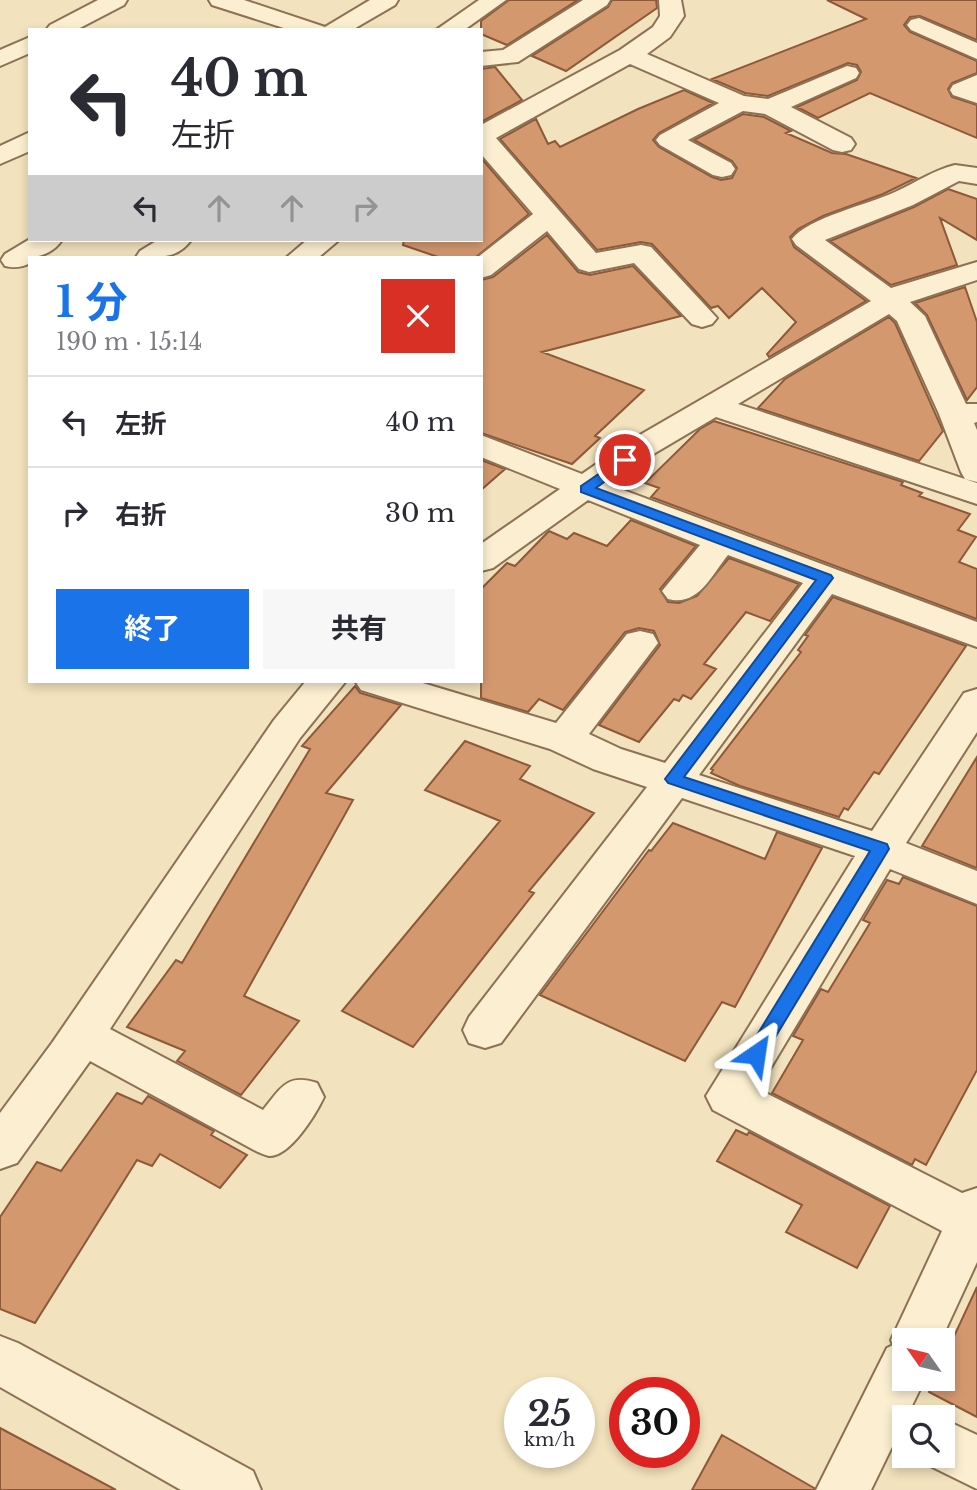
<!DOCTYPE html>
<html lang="ja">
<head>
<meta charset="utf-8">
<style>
  body { margin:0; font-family:"Libre Baskerville","Noto Sans JP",serif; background:#f7f7f7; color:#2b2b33; height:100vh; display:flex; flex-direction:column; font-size:26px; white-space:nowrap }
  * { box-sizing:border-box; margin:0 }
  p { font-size:23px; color:#7c7c81 }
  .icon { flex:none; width:38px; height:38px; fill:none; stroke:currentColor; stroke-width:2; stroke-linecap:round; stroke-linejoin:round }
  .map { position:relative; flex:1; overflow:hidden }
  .panel { position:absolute; left:28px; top:256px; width:455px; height:427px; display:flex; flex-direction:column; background:#fff; border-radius:0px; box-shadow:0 4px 10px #0003 }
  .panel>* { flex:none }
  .guide { position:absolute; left:28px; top:28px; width:455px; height:214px; border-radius:0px; box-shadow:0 4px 10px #0003; background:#fff; color:#2b2b33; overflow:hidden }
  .needle { width:46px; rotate:304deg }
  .tools { position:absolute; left:892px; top:1328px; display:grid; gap:14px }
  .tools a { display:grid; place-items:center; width:63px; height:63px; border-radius:0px; background:#fff; box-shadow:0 4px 10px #0003; font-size:35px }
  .speed { position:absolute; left:504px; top:1377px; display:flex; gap:14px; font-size:35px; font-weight:700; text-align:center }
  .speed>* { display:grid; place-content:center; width:91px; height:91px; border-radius:50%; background:#fff; box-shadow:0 4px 10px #0003; line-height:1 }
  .speed small { font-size:18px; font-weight:400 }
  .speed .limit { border:10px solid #d22; background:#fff; color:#111 }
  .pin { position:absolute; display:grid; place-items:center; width:60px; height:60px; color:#fff; margin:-30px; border:4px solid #fff; border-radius:50%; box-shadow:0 2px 7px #0007 }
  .me { position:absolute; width:77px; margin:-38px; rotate:32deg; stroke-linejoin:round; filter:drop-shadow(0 0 5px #0008) }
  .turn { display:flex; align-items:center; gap:24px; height:147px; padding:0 28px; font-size:32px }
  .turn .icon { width:91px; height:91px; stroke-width:2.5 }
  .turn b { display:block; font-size:49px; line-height:60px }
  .lanes { display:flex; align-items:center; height:66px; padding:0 28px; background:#0003; justify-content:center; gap:35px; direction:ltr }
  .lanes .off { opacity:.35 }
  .round { display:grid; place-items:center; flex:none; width:74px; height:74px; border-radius:0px; background:#f7f7f7 }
  .head { display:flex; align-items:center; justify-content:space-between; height:119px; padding:0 28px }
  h1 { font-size:42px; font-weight:700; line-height:52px; color:#1a73e8 }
  .cta { display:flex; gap:14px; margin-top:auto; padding:14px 28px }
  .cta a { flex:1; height:80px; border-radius:0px; background:#1a73e8; color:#fff; font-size:28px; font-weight:700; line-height:80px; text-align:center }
  .cta a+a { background:#f7f7f7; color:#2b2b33 }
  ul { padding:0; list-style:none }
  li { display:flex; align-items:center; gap:21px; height:91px; padding:0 28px; border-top:2px solid #e1e1e2 }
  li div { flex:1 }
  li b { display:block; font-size:26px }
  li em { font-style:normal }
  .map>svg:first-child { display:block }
  .building { fill:#d4986f; stroke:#8d5938; stroke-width:2 }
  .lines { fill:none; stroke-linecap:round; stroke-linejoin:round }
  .street-casing { stroke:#8c7154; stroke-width:4 }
  .street { fill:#fcefd1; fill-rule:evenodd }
  .route { fill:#1a73e8; stroke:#114b97; stroke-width:2 }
</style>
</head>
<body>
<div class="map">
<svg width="977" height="1490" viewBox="0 0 977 1490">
  <rect width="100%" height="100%" fill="#f2e2bd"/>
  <path class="building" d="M509,0H578L507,45L481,34V21Z
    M612,0H656L657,8L566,71L532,56L608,7Z
    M827,0H977V40L920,16L910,17L904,25L910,32L977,61V73L952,83L948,89L952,97L977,105V138L870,93L818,118L797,107L857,80L861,72L857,65L848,63L768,96L745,93L712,79L866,19Z
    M495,67L522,100L481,122V69Z
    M684,90L713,103L659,133L653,140L659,147L712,177L721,180L732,178L737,168L732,161L694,140L743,114L764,117L791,131L786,133L832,153L846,154L916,178L883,194L823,216L798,229L790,237L794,247L866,301L769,357L767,354L796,322L762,288L729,318L718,306L711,308L652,244L641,242L597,250L500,139L536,119L548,144L555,141L560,147L638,109Z
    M481,158L529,214L476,257H438L403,245L404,240H481Z
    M948,189L977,199V240L940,218L957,265L891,285L830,241L914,207Z
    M547,235L578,272L590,275L633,266L681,316L542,352L644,390L595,436L600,438L572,464L481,433V280L493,277Z
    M965,287L977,322V387L967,400L927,315L915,303Z
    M889,317L895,323L943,431L919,461L758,408L785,379Z
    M714,421L903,482L901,485L922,493L919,496L970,514L958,530L976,537L959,562L977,569V619L651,497L659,488L645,483L700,429Z
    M481,460L505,469L481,490Z
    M631,520L696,546L660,589L668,602L679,603L697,596L729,558L799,584L770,621L746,612L704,664L716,669L691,699L683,695L679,701L674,699L639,742L599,725L660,645L654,631L639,628L625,632L563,710L539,699L528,712L481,698V589L507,563L515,566L549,531L567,539L574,533L607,546Z
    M833,597L966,646L879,774L874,772L848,810L844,808L839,817L740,786L711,773L713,770L711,769L801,652L798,650L808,636L805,635Z
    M355,686L360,693L401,705L326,793L353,800L244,996L299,1021L241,1095L177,1061L185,1051L127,1027L176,960L182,963L310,749L302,746Z
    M465,741L530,766L520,779L594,813L529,891L534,893L413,1047L342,1011L500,821L425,790Z
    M977,757V868L922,846Z
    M673,823L765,859L777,832L822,848L735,1007L722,1002L685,1061L540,995L649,850L651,851Z
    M903,877L977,906V1070L926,1165L915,1159L912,1165L772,1093L803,1040L793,1036L821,989L828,992L870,923L863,920L887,880L899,884Z
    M117,1093L142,1104L148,1096L214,1131L211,1135L247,1155L220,1188L160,1154L152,1166L137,1160L35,1323L0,1309V1217L37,1162L61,1171Z
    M736,1130L747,1135L749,1132L890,1206L857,1268L786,1232L802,1205L717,1161Z
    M977,1287V1417L929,1392L935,1379H943V1360Z
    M0,1428L116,1490H0Z
    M722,1435L814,1488V1490H692Z"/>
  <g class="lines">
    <g class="street-casing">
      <path id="street" d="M98,0H127L124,5L76,30H46L50,25Z
        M209,0H244L325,27L370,0H398L395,5L352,30H290L212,5Z
        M479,0H506L464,30H436Z
        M583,0H610L607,5L518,62L481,66V52L503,50Z
        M659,0H681L684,16L670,37L647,54L744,96L768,99L847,66L856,68L859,73L856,78L791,107L851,138L855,144L851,150L842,152L833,150L765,114L743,111L688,140L731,163L735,169L731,175L722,177L713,175L660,145L656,140L660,135L719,103L630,64L496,138L596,253L641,245L651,247L717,318L712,324L702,327L692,324L634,263L589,272L579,269L547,231L491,275L481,278V257H478L533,214L481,154V125L620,50L653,27L660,16Z
        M919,18L977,43V59L911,30L907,25L911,20Z
        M30,37V53L0,66V50Z
        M977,75V103L953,95L950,90L953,85Z
        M30,132V151L0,164V146Z
        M955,165L977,168V184L959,181L913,205L825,240L891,288L977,262V280L910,302L925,316L966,404H977V422L974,423L977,430V482L965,479L961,472L939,414L897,321L889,314L738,404L977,483V504L716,417L655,453L610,485L977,622V647L832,594L699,775L872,831L964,693L977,689V732L906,843L977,871V904L890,869L758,1089L962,1193L977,1188V1262L941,1340H905V1379H925L871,1490H816L887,1348L893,1345L891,1340L942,1231L713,1110L706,1096L855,856L682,798L501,1043L485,1048L469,1043L463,1030L469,1017L647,787L593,769L550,749L361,690L355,681H416L556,723L627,634L640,631L653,634L658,643L589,734L621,749L665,763L803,583L728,555C711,576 698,607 668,599L662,591L700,545L588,500L493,568L481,571V544L560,489L481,457V435L582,474L633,439L871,301L796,245L792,239C807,218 870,204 895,192C915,183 934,170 955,165Z
        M30,239L62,240C55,251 42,257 30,257V263C21,268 14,268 5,266L1,260L5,254Z
        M158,240H191C177,260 157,257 136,257L140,251Z
        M307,240H339L319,257H287Z
        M306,681H346L300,738L110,1029L263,1110C281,1088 287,1073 317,1083L324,1097C316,1114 290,1157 269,1156C265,1155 258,1152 254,1150L90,1061L17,1163L0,1169V1113L52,1043L274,720Z
        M0,1336L18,1343L253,1471L261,1490H181L0,1387Z
        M943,1419L977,1435V1489L924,1463L921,1456H943Z"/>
    </g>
    <use href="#street" class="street"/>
  </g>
  <path class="route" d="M625,456L630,457V463L596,488L831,575L833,578L684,777L887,844L889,849L762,1059L756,1061L749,1059L746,1054L749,1048L870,851L668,783L665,779L816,580L581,492V486Z"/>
</svg>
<div class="tools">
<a><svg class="needle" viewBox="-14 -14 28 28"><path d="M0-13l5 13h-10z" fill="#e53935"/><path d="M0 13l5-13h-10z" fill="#7c7c81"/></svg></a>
<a><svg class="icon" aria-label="search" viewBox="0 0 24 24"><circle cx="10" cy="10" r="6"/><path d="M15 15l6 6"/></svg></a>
</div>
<div class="speed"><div>25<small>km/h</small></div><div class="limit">30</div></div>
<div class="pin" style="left:625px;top:460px;background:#d93025"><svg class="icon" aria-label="arrive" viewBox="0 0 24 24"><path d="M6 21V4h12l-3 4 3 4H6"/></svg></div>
<svg class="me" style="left:756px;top:1054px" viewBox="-20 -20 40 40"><path d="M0-17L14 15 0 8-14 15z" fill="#1a73e8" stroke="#fff" stroke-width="4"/></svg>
<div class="guide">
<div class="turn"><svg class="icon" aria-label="left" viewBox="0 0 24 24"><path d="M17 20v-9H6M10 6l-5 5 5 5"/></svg><div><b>40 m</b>左折</div></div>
<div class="lanes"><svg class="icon" aria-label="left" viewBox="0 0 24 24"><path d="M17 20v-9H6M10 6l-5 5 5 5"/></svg><svg class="icon off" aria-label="ahead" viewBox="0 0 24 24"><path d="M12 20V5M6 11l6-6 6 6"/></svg><svg class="icon off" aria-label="ahead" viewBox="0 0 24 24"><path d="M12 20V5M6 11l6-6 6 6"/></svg><svg class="icon off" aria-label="right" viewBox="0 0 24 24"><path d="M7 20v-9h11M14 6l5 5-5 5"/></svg></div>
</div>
<section class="panel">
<div class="head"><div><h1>1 分</h1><p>190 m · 15:14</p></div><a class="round" style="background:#d93025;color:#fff"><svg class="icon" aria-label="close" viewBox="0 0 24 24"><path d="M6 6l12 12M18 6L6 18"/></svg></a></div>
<ul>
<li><svg class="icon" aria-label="left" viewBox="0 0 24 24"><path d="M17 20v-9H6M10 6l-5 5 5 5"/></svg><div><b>左折</b></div><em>40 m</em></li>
<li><svg class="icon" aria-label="right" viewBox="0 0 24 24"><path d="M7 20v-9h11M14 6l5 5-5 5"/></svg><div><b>右折</b></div><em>30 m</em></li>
</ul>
<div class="cta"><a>終了</a><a>共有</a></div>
</section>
</div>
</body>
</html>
